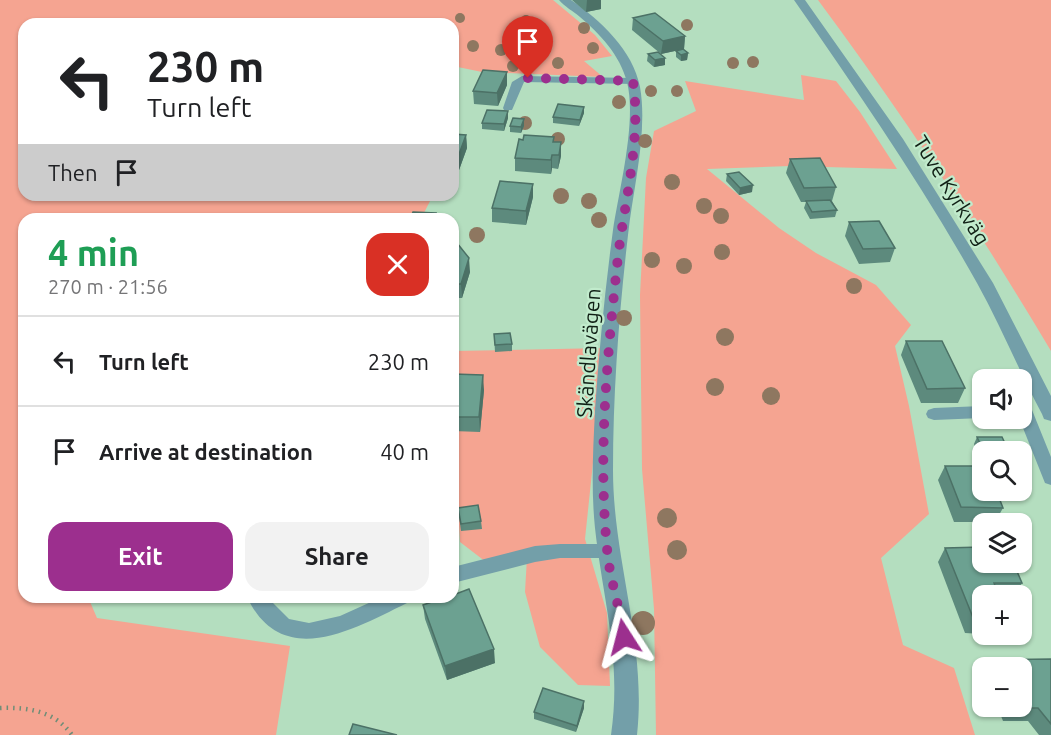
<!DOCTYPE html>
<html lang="en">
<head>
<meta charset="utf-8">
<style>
  body { margin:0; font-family:Ubuntu,sans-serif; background:#f2f2f2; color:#202124; height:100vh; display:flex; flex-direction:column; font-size:22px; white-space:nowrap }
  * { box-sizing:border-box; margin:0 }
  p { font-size:20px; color:#757577 }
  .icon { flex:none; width:33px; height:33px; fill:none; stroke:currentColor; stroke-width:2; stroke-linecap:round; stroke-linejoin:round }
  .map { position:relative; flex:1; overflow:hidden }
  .details { position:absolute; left:18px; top:213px; width:441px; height:390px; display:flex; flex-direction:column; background:#fff; border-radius:18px; box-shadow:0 2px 4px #0004 }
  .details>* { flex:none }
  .banner { position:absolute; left:18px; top:18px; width:441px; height:183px; border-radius:18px; box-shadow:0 2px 4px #0004; background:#fff; color:#202124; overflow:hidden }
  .tools { position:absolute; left:972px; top:369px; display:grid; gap:12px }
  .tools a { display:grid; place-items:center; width:60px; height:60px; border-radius:12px; background:#fff; box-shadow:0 2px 4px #0004; font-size:30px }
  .pin { position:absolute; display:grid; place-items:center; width:51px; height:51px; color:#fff; margin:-62px -26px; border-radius:50% 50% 50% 0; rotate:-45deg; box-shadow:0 0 6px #0007 }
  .pin .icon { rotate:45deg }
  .me { position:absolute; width:66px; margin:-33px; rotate:351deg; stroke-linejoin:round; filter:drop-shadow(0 0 4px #0008) }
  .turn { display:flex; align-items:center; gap:21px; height:126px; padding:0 30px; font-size:27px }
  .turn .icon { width:78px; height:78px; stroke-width:2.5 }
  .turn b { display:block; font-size:42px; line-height:51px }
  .then { display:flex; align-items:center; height:57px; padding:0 30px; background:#0003; gap:12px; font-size:22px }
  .round { display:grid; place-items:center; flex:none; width:63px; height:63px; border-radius:18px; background:#f2f2f2 }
  .summary { display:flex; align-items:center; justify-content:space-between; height:102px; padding:0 30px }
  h1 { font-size:36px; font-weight:600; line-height:45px; color:#1e9e55 }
  .cta { display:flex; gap:12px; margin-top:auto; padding:12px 30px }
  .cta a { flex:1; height:69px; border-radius:18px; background:#9c2f8e; color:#fff; font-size:24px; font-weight:600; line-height:69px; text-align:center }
  .cta a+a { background:#f2f2f2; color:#202124 }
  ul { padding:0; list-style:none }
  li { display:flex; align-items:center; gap:18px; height:90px; padding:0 30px; border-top:2px solid #e0e0e0 }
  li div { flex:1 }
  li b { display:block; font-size:22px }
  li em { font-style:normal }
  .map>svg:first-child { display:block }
  .green { fill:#f5a491 }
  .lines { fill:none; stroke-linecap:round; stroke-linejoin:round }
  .path { stroke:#6e8d77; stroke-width:4.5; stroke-dasharray:1.5 5; stroke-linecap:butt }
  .lane { fill:#739fa9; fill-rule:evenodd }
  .street { fill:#739fa9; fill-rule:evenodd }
  .tree { fill:#8e7760 }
  .wall { fill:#5d8a7d }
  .shaded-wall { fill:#4c7166 }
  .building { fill:#6ca191; stroke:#4c7166; stroke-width:1.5 }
  .route { stroke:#9c2f8e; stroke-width:10; stroke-dasharray:0 18 }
  .labels { text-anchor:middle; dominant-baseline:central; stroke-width:4.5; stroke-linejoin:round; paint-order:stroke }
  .street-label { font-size:21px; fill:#102015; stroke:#c1ebcc }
</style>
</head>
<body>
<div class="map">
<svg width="1051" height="735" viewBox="0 0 1051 735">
  <rect width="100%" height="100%" fill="#b4debf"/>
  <path class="green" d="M0,0H553L595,35L612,56L584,61L603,77L482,72L453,66V24H24V195H433L424,213L395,215L390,219H24V597H88L97,618L290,646L276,735H0Z
    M818,0H1051V351C979,230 902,113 818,0Z
    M801,75L836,81L860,112L897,169L790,166L707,169L779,228L816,253L876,285L911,325L895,346L909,406L929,514L881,558L903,645L954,668L975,735H656L654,609L642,469L640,295L646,178L654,131L696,111L685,81L804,100Z
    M605,348L585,539L607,613L610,686L578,685L540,647L525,592L527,557L486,562L460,542L458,508L453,500V351Z"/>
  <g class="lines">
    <path class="path" d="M0,708C28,707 55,711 72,735"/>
    <path class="lane" d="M522,76L633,78L638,81L633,84L524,82L512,110H504L503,108L512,82Z
      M1024,404L1030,406L1032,410L1051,457V485L1045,483L1019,418H1022V405Z
      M982,406V418L934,420L928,418L926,414L928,410L934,408Z
      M560,544H607L613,546L616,551L613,556L607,558H560L535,562L453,583V567L535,546Z
      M247,597H267L289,619L309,623L340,616L382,597H409L407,603C354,629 282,671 247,597Z"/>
    <path class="street" d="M559,0H571C600,20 633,50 640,87C648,132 633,189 628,235C619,313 613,392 613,470C613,561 647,643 637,735H611C622,660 603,601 595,528C591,489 593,450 595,411C599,350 605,290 613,230C619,190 637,121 627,82C620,55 600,34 580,17C573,11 565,7 559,0Z
      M794,0H805L903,139L993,283L1051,396V421L1044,419L1042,414C1019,371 1001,326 977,283C922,185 858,92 794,0Z"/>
  </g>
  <g class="tree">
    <circle cx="460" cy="18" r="5"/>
    <circle cx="526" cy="20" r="5"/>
    <circle cx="687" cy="25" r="6"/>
    <circle cx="584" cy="28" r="6"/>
    <circle cx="473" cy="46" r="6"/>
    <circle cx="593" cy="48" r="6"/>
    <circle cx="501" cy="50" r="6"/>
    <circle cx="753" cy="62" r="6"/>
    <circle cx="558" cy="63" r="6"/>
    <circle cx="733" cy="63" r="6"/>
    <circle cx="513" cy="66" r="6"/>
    <circle cx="651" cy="91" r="6"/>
    <circle cx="677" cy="91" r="6"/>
    <circle cx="619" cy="102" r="7"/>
    <circle cx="525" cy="123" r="7"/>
    <circle cx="558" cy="139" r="7"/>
    <circle cx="645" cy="141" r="7"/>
    <circle cx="672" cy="182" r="8"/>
    <circle cx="561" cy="196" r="8"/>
    <circle cx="589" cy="201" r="8"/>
    <circle cx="704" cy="206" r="8"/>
    <circle cx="721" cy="216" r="8"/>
    <circle cx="599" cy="220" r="8"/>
    <circle cx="477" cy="235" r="8"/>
    <circle cx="722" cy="252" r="8"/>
    <circle cx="652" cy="260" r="8"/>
    <circle cx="684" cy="266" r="8"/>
    <circle cx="854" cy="286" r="8"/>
    <circle cx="624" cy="318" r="8"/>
    <circle cx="725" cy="337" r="9"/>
    <circle cx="715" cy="387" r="9"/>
    <circle cx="771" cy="396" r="9"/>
    <circle cx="667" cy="518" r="10"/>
    <circle cx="677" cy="550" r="10"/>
    <circle cx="643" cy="623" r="12"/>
  </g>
  <path class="wall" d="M572,0H601V9L586,12Z
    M633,18L685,36L684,49L661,54L632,30Z
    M676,51L688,53L687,60L681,61L676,57Z
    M648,54L665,65L654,67L647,61Z
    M507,72V85L498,106L474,104L473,91Z
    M584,107V113L579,126L553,123V117Z
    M508,111V118L504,131L482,129V123Z
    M510,126H524L521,133L510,132Z
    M453,134L466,135L467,148L459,170H453Z
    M554,142H561V156L558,169L552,168L551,174L515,171V158Z
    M790,159L836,187L832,201L837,210L835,217L810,219L804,208L806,202H801L786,173Z
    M727,174L752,192L739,195L726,181Z
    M533,197L526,225L492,222V208Z
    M849,222L895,248L890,262L859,264L845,236Z
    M453,238L470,272L462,298H453Z
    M494,334L512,344V351L495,352Z
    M906,341L965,388L958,403H921L901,355Z
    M453,374L484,390L480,432L453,431Z
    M977,437L1009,452H982V465L974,444Z
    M945,466L1003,508L995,522H954L938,480Z
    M458,508L481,521L482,529L461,531Z
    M945,548L1022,583L1014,596H982V634L965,633L938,562Z
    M423,605L495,663L447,680L425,619Z
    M1051,659V735H1039L1028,721H1003L997,706H1022V668H985L990,660Z
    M584,701V708L576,732L534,719V712Z"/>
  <path class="shaded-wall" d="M587,0H601V9L586,12Z
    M685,36L684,49L661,54L663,41Z
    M688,53L687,60L681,61V55Z
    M665,58V65L654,67L655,60Z
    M507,72V85L498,106L497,93Z
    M584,107V113L579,126L580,120Z
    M508,111V118L504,131V124Z
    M524,119V126L521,133V127Z
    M466,135L467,148L459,170L458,157Z
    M561,142V156L558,169L559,155Z
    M552,155V168L551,174V160Z
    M533,184V197L526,225V211Z
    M753,185L752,192L739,195L740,188Z
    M469,258L470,272L462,298L461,284Z
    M483,375L484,390L480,432L479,417Z
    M494,649L495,663L447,680L445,666Z
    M584,701V708L576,732L577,726Z"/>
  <path class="building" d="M655,13L685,36L663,41L633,18Z
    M683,49L688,53L681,55L676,51Z
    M658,52L665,58L655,60L648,54Z
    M483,70L507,72L497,93L473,91Z
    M558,104L584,107L580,120L553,117Z
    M487,110L508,111L504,124L482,123Z
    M513,118L524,119L521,127L510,126Z
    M453,134L466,135L458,157L453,156Z
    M524,135L554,137L553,142H561L559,155H552L551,160L515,158L519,139L523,140Z
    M820,158L836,187L804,188L790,159Z
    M739,172L753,185L740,188L727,174Z
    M500,181L533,184L526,211L492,208Z
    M830,200L837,210L812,212L806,201Z
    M413,212L436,213L434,219H410Z
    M879,221L895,248L863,249L849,222Z
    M453,238L469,258L461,284H453Z
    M510,333L512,344L495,345L494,334Z
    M906,341H942L965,388L927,389Z
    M453,374L483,375L479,417H453Z
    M977,437H1002L1009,452H984Z
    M945,466H982V490H996L1003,508L961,507Z
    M478,505L481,521L461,524L458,508Z
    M982,547V562H1013L1022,583H994L999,596H982V620H974L945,548Z
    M469,589L494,649L445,666L423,605L446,597H453V595Z
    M1051,659V724L1038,708H1013L1012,706H1022V668H993L990,660Z
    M543,688L584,701L577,726L534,712Z
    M353,724L397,735H349Z"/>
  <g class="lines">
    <path class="route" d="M528,78L633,81C642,142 623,206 617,266C607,359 598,455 607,548C609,577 620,607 624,637"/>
  </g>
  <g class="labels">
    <g class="street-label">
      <text transform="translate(952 190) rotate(58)">Tuve Kyrkväg</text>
      <text transform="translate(588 353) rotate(-86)">Skändlavägen</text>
    </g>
  </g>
</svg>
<div class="tools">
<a><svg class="icon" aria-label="sound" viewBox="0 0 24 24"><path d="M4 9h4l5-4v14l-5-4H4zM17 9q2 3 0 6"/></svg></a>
<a><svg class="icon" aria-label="search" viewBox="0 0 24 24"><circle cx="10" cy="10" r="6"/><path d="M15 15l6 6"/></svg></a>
<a><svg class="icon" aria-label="layers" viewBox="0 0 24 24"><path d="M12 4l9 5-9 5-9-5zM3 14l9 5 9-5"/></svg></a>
<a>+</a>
<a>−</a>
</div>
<div class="pin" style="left:528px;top:78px;background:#d93025"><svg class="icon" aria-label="arrive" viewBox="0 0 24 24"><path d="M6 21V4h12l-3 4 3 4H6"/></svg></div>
<svg class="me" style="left:624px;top:637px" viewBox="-20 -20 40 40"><path d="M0-17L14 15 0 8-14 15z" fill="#9c2f8e" stroke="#fff" stroke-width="4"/></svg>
<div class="banner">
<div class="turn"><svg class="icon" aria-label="left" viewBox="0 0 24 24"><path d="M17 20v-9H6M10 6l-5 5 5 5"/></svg><div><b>230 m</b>Turn left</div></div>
<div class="then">Then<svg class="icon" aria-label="arrive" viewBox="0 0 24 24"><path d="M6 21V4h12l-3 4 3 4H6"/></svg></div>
</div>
<section class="details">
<div class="summary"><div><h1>4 min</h1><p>270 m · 21:56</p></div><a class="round" style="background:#d93025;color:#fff"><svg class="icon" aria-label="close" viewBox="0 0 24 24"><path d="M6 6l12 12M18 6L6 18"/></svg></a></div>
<ul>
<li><svg class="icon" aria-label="left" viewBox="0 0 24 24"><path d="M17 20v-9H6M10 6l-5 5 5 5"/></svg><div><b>Turn left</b></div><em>230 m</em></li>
<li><svg class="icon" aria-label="arrive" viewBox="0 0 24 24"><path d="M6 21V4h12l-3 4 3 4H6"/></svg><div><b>Arrive at destination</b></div><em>40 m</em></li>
</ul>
<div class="cta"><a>Exit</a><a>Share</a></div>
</section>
</div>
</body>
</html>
